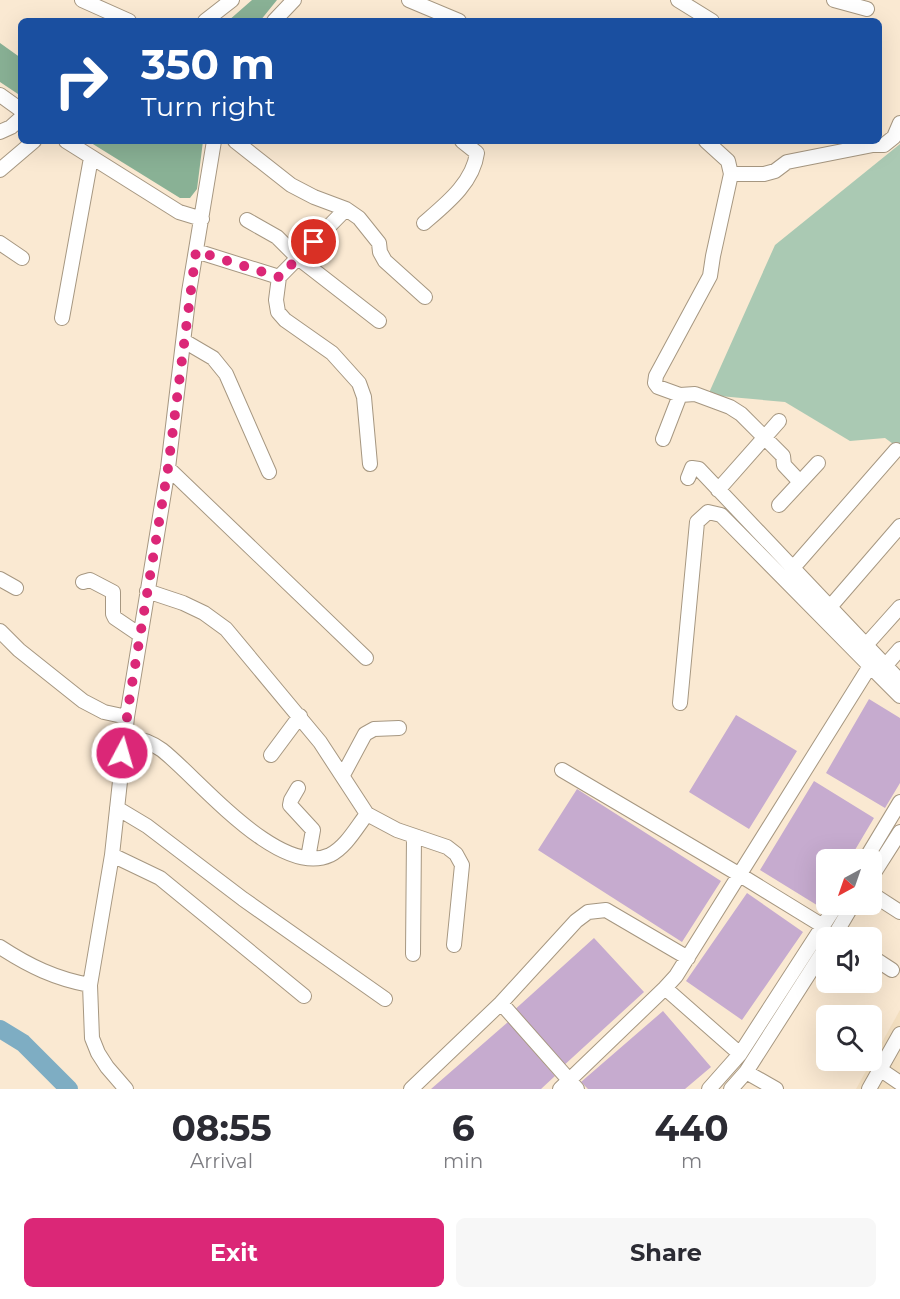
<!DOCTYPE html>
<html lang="en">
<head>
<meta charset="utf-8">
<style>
  body { margin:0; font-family:Montserrat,sans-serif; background:#f7f7f7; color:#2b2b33; height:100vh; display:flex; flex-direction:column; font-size:22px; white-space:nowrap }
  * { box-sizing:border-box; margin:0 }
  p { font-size:20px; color:#7c7c81 }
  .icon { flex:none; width:33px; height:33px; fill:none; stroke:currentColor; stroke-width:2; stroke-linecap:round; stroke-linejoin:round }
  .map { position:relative; height:1089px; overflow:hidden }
  .drawer { display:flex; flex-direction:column; background:#fff; flex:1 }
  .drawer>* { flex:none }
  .hud { position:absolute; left:18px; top:18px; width:864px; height:126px; border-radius:9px; box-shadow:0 6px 24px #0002; background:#1a4fa0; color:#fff; overflow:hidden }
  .needle { width:39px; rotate:220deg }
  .buttons { position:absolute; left:816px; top:849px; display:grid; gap:12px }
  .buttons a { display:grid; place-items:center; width:66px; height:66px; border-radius:9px; background:#fff; box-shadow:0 6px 24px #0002; font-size:30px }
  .pin { position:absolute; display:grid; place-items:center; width:51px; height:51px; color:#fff; margin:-26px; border:3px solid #fff; border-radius:50%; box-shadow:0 2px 6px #0007 }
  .me { position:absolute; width:66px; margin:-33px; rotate:6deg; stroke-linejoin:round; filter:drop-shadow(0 0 4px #0008) }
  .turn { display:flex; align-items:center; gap:21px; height:126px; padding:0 24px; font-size:27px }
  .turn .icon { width:78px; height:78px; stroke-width:2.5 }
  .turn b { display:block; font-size:42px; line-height:51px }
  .eta { display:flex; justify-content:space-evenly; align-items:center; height:102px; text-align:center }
  .eta b { font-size:36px; font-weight:700; line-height:42px }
  .primary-button { display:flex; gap:12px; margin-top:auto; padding:12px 24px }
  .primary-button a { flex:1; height:69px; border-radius:9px; background:#db2777; color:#fff; font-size:24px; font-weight:700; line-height:69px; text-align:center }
  .primary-button a+a { background:#f7f7f7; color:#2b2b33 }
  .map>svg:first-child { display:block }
  .built { fill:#f4e0c1 }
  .green { fill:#aac9b3 }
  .forest { fill:#89b195 }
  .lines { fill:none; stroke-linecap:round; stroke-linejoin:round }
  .river { stroke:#7eadc3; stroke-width:18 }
  .building { fill:#c6abcf }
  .minor-casing { stroke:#a69781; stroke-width:16 }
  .minor { stroke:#fff; stroke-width:14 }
  .route { stroke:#db2777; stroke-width:10; stroke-dasharray:0 18 }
</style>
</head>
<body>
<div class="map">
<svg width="900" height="1089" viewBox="0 0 900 1089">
  <rect width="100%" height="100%" fill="#fae9d2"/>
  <path class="built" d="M900,1010V1089H856Z"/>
  <path class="green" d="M900,144V449L885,438L850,441L785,402L708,395L775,245Z"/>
  <path class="forest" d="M252,0H277L260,21H228Z
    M0,43L21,58V96L0,82Z
    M88,141H203L197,189L190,198H180Z"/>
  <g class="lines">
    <path class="river" d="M0,1029L23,1043L69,1089"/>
  </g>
  <path class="building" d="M869,699L900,718V783L885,808L826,773Z
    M736,715L797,751L749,829L689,792Z
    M814,781L874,818L849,860H826V896L820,907L760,870Z
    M577,789L721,881L682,942L538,850Z
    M747,893L803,932L742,1020L686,981Z
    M594,938L644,992L561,1068L511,1013Z
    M663,1011L711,1067L685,1089H588L581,1082Z
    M508,1022L555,1076L541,1089H431Z"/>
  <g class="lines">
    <g class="minor-casing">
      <path id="minor" d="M82,0L129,21
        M409,0L459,21
        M678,0L712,21
        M834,0L867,9
        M205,21L232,0
        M274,21L294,0
        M0,95L21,110
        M0,132L11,127L21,118
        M66,141L179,212L202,219
        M235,141L291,185L314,197L346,209L359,218L379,243L380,252L385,261L425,297
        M0,170L34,141
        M731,174H764L775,171L787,162L873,145H884L894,137L900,123
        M346,209L279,277L276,300L278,312L285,320L332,353L359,383L364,397L370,464
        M247,220L277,237L298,258L379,321
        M424,223C446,204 473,183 477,153L462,141
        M0,243L22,258
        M196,251L279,277
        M62,318L91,158
        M184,341L213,358L226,374L269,472
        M680,395L658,387L655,383L656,376L710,276L713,256L731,174L728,161L706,141
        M663,439L680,395L695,394L730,407L741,414L783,456L784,465L800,482
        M168,468L366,658
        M688,478L692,468L699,469L900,681
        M718,490L779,421
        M779,505L818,463
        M792,569L896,450
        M0,579L16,588
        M83,582L90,580L113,592V614L115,618L140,635
        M147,591L183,603L204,613L226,629L320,742L367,814L397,830L447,847L456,854L462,865L454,945
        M830,607L900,526
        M0,631L19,650L83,701L104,712L127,717
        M866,645L900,607
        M870,666L900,696
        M885,666L900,649
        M124,736C138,738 150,741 162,750C198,778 279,879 330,855C346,847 356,828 367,814
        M271,755L300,716
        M562,770L740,875L823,926
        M343,775L365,734L374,729L399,728
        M298,788L291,800L290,805L313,830L308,858
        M117,808L147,826L243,899L385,999
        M112,855L160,878L304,996
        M865,860L900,802
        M872,876L900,832
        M872,894L900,912
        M833,938L853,904
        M0,947C29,966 56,979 90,985
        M413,954L414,836
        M872,957L892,970
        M665,988L740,1054
        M501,1003L577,1089
        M881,1070L900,1083
        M746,1072L776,1089
        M126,1089L107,1067L98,1053L92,1038L90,985L112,855L127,717L168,468L189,292L214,141
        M411,1089L501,1003L576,921L588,912L606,910L688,958
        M560,1089L665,988L676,976L870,666L721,515L708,512L697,522L680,703
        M709,1089L740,1054L837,904
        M731,1089L746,1072L826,947
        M869,1089L900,1034"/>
    </g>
    <use href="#minor" class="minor"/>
  </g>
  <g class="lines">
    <path class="route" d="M122,753L130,696L168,468L196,251L279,277L314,242"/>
  </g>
</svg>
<div class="buttons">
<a><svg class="needle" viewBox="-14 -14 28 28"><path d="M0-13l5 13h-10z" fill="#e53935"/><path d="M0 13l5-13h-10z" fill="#7c7c81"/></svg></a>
<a><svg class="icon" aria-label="sound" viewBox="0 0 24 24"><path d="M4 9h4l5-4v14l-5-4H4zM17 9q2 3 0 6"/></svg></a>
<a><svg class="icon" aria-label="search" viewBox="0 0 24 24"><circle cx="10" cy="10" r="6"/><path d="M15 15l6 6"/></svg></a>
</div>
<div class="pin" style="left:314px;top:242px;background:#d93025"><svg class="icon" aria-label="arrive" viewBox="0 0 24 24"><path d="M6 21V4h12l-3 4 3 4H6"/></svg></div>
<svg class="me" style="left:122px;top:753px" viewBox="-20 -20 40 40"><circle r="17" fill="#db2777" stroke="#fff" stroke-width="3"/><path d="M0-11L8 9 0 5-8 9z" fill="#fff"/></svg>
<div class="hud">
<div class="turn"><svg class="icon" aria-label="right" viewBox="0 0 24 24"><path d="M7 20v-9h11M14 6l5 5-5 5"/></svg><div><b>350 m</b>Turn right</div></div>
</div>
</div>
<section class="drawer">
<div class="eta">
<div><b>08:55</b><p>Arrival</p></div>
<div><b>6</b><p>min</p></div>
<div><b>440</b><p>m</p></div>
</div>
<div class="primary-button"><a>Exit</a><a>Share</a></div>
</section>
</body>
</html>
